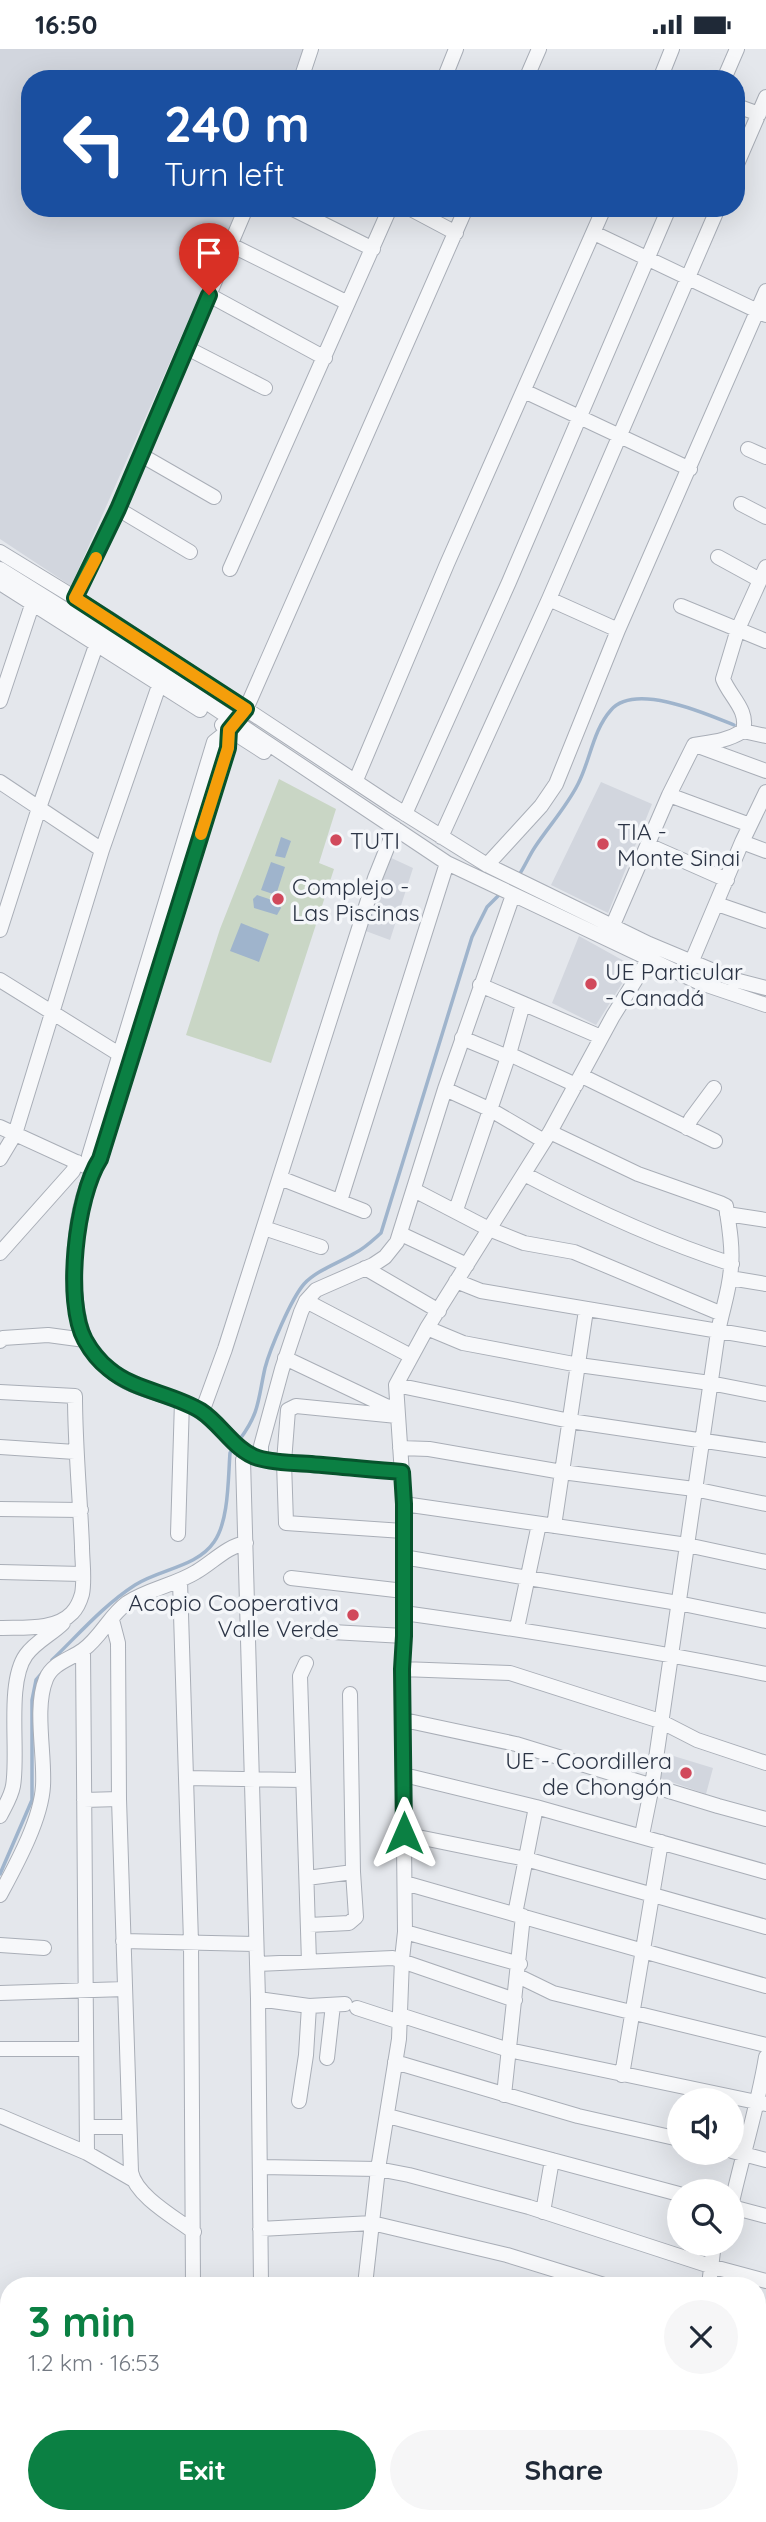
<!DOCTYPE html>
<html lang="en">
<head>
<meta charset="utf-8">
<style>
  body { margin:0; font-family:Quicksand,sans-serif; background:#f6f6f7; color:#1f2937; height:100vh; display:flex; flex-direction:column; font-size:26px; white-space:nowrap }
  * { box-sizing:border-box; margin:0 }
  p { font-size:23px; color:#747a83 }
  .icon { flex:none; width:38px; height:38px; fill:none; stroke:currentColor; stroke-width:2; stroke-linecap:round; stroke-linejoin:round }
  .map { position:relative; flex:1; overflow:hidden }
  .side { position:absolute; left:0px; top:2228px; width:766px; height:247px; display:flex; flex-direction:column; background:#fff; border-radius:28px 28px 0 0; box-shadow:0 7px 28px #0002 }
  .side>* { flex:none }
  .top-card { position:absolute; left:21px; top:21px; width:724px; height:147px; border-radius:28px; box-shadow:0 7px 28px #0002; background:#1a4fa0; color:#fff; overflow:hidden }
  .controls { position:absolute; left:667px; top:2039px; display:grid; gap:14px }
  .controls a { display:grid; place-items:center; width:77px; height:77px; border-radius:50%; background:#fff; box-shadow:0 7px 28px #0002; font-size:35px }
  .pin { position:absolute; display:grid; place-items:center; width:60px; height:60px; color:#fff; margin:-72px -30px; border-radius:50% 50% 50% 0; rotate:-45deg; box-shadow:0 0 7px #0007 }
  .pin .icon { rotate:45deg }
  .me { position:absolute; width:77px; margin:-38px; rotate:0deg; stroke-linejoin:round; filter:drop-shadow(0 0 5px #0008) }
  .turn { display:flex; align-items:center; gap:24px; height:147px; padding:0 28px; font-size:32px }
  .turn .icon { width:91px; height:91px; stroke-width:2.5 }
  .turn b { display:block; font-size:49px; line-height:60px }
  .round { display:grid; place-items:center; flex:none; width:74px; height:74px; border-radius:37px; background:#f6f6f7 }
  .summary { display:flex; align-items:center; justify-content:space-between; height:119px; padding:0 28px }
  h1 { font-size:42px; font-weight:700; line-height:52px; color:#0b8043 }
  .action { display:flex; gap:14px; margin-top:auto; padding:14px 28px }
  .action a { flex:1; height:80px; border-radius:42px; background:#0b8043; color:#fff; font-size:28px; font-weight:700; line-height:80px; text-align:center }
  .action a+a { background:#f6f6f7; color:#1f2937 }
  .status { display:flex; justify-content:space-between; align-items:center; height:49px; padding:0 35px; background:#fff; direction:ltr }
  .status svg { height:19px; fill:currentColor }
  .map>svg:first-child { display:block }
  .built { fill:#d2d6de }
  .green { fill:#c9d6c5 }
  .water { fill:#9fb4cc }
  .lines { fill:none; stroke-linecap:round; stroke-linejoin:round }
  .stream { stroke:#9fb4cc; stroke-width:3.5 }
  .canal { stroke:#9fb4cc; stroke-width:10 }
  .minor-casing { stroke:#a9aeb7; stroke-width:16 }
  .minor { stroke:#f7f8fa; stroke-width:14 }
  .route-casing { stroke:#07532c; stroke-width:18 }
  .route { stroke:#0b8043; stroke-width:12 }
  .slow { stroke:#f59e0b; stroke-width:12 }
  .poi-dot { fill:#d1495b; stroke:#f4f6f9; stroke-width:2.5 }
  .labels { text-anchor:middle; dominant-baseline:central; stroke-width:7; stroke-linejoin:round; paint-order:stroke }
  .poi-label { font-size:23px; fill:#2b3445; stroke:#f4f6f9; text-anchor:start }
</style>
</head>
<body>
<div class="status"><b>16:50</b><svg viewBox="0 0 49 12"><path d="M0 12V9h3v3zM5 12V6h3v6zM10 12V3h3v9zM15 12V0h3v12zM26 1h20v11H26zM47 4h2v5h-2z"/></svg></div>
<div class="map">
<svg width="766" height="2473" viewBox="0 0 766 2473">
  <rect width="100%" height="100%" fill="#e4e7ec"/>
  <path class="built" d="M0,0H306L295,30H30V159H238L71,537L0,490Z
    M601,733L652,755L608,864L551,836Z
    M387,807L413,819L390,891L363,881Z
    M579,887L633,917L596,976L552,954Z
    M667,1705L713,1719L706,1745L660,1729Z"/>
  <path class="green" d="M279,730L336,760L319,814L334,820L271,1014L186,986L220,880Z
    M0,2317L9,2326V2466H145L137,2473H0Z"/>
  <path class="water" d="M281,788L291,792L285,809L275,807Z
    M271,813L285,818L276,846L261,841Z
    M257,846L278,853L281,859L277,866L254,859L253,850Z
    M241,874L269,885L259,913L230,902Z"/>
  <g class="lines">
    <path class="stream" d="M519,826C525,817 529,807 535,798C549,777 567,757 578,735C590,712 593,681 611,661C635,633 707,665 734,676
      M240,1390C260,1363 258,1350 265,1319C270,1300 291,1250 304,1235C317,1221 339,1214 355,1204C365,1199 373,1191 381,1184L472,888L487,858L501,844
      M52,1611C79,1585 104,1556 135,1536C160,1520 197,1518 214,1493C229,1472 228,1429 230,1404L233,1399
      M0,1825L32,1751V1651L36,1631L43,1623"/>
    <path class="canal" d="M0,2317L9,2327
      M166,2466L175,2473"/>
    <g class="minor-casing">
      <path id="minor" d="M301,30L311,0
        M444,30L456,0
        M526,30L539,0
        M660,30L672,0
        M724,30L737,0
        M737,57L759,65
        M737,115L766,48
        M291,159L373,200
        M409,159L456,184
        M594,184L766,266
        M231,196L348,254
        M209,246L325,309
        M187,299L265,339
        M524,342L690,420
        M748,400L766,408
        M141,406L214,448
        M741,455L766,468
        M118,460L190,503
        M0,503L108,569L391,756L487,816L649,895L735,931L766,939
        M718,508L760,531
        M0,520L101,583L447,814L698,933L766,956
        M230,520L390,159
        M0,534L200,661
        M75,549L118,460L246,159
        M549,550L618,581
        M681,557L766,592
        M0,652L35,547
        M222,676L264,703
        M743,682L766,687
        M698,697L766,722
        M356,731L447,515L604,159
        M0,733L102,801
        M669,746L750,776
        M405,765L509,533L669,159
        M441,788L549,550L718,159
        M742,793L766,802
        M648,796L727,831
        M487,816L541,757L556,735L618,581L766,242
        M717,855L766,872
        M612,878L669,746L694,696C712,693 727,692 743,682C749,661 730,648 723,630L738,580L766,518
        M0,881L39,759L99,588
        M691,914L742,793L766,743
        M0,931L119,1005
        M480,936L601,988
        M462,989L508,1008
        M509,1005L523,955
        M582,1027L715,1092
        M445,1040L491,1061L544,1092
        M0,1078L85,1117
        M687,1079L691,1070L714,1039
        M550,1083L638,1125L720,1154L726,1157C729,1176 733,1198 731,1218C730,1240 722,1261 718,1283L652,1737L642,1786
        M0,1110L15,1085L102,801L163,625
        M93,1121L89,1107L214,693L229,681L246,660L466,159
        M524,1125C591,1160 660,1192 732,1215
        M280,1129L364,1162
        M414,1141L489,1180L524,1194L574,1203L722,1265
        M340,1152L447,814
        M456,1161L509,1005L576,1036
        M727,1165L766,1171
        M264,1179L321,1198
        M401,1185L467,1216
        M0,1204L73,1122L77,1113
        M365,1219L439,1262
        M730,1229L766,1235
        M456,1232L481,1242L766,1290
        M306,1252L411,1307
        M427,1279L463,1294L579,1316L710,1334L766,1345
        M85,1291C67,1241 71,1155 100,1110L228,699L229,681
        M0,1292L3,1289L48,1286L85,1291C97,1307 109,1324 127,1333C151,1345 179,1348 202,1363C224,1377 236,1401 261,1410L402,1423
        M285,1309L386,1357L396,1359
        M396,1336L570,1372L766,1401
        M0,1343L75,1347C75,1397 80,1447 82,1497C82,1512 85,1530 82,1545C80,1552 77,1559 72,1564C55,1582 22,1578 0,1579
        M202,1363L225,1300L375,829L395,779
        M397,1367L296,1357L288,1361L284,1413L286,1474L403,1482
        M0,1398L75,1403
        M400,1399L429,1400L562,1423L694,1440L766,1455
        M247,1405L243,1411L258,1950L261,2236
        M261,1410V1397L282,1320L301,1263L306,1252L316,1241L325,1237L373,1216L385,1208L397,1193L445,1040L513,846
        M404,1455L687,1496L766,1513
        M0,1460L81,1461
        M554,1477L586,1261
        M178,1485L182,1352
        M403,1508L678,1554L766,1572
        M0,1523L82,1525
        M291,1529L404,1542
        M180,1532L191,1893L193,2236
        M404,1564C525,1581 646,1600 766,1625
        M112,1571L118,1594L119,1750L131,2123C136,2147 174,2168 194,2183
        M517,1579L539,1475
        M314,1582L404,1587
        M83,1601L87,2104L132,2130
        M306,1614L300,1627L309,1913
        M402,1620L510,1624L660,1672L697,1691L766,1714
        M404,1671L516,1695L718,1757L766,1770
        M404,1726L536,1758L766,1823
        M187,1729L302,1731
        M84,1751L119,1750
        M0,1767C5,1757 11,1748 13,1737C19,1703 6,1634 26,1606C35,1593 52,1585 63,1574
        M418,1788L526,1810L766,1878
        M307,1829L353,1823
        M405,1834L766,1937
        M0,1846C16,1816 41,1771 43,1737C45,1705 34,1659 46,1630C52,1614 71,1610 83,1601C101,1588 110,1566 127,1554C148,1540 175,1536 196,1523C212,1514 227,1497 246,1494
        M515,1865L536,1758
        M309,1876L349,1874L356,1868L353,1823L350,1645
        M405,1883L520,1915
        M123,1892L255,1895
        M0,1896L44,1899
        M257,1915L393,1909L515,1951
        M518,1927L553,1944L766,1996
        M0,1944L125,1940
        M258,1950L309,1957L345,1955
        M357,1959L400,1973
        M400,1966L509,2001L766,2055
        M0,2000H85
        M327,2009L333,1956
        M395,2013L578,2067L679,2090
        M622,2026L661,1793
        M504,2046L523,1867
        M299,2052L306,2006L309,1957
        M0,2067L87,2104
        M388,2067L679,2145
        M87,2078H129
        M732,2102L766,2111
        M260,2118L378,2120L409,2126L529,2158L710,2217L766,2232
        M732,2153C743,2104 758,2057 766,2008
        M732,2158L766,2167
        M543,2163L552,2111
        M260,2180L372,2174L507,2206L604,2236
        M365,2236L378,2120L399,1990L402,1910L405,1883L402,1620L404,1587V1455L396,1336L427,1279L550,1083L613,967L648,911
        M709,2236L714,2194
        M758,2289L766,2292
        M758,2402L766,2404
        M758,2459L766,2461
        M325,2466L330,2473
        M446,2466L481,2473
        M595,2473L596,2466"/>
    </g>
    <use href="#minor" class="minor"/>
  </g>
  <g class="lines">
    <g class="route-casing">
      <path id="route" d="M209,246L118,460L75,549L246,660L229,681L228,699L100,1110C76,1147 64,1253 85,1291C91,1302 100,1313 109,1320C135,1342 172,1344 201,1362C221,1375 235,1402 258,1409C275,1414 294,1414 311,1415C341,1418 371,1420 402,1423L404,1455V1587L402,1620L404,1784"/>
    </g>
    <use href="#route" class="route"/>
    <path class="slow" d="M96,509L75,549L246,660L229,681L228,699L201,785"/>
  </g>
  <g class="poi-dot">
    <circle cx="336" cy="791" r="7"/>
    <circle cx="603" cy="795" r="7"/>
    <circle cx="278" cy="850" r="7"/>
    <circle cx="591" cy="935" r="7"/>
    <circle cx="353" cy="1566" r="7"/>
    <circle cx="686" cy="1724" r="7"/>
  </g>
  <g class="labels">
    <g class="poi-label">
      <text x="617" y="782">TIA -<tspan x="617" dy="26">Monte Sinai</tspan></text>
      <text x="350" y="791">TUTI</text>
      <text x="292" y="837">Complejo -<tspan x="292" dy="26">Las Piscinas</tspan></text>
      <text x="605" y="922">UE Particular<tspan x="605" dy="26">- Canadá</tspan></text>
      <text x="339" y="1553" text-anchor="end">Acopio Cooperativa<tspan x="339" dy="26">Valle Verde</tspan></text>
      <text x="672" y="1711" text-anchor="end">UE - Coordillera<tspan x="672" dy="26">de Chongón</tspan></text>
    </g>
  </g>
</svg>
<div class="controls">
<a><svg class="icon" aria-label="sound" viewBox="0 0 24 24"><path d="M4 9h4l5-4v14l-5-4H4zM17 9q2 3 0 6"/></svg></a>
<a><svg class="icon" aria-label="search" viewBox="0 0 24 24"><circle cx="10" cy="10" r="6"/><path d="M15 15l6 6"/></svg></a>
</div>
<div class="pin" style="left:209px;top:246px;background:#d93025"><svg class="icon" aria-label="arrive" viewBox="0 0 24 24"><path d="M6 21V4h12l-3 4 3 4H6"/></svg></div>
<svg class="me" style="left:404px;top:1784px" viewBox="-20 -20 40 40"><path d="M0-17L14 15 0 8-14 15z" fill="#0b8043" stroke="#fff" stroke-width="4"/></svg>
<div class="top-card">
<div class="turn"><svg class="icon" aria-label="left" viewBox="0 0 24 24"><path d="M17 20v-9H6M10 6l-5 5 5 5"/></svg><div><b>240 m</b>Turn left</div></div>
</div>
<section class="side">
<div class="summary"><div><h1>3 min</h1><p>1.2 km · 16:53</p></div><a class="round"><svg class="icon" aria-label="close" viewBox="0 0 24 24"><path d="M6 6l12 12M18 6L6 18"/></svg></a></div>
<div class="action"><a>Exit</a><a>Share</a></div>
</section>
</div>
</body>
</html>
